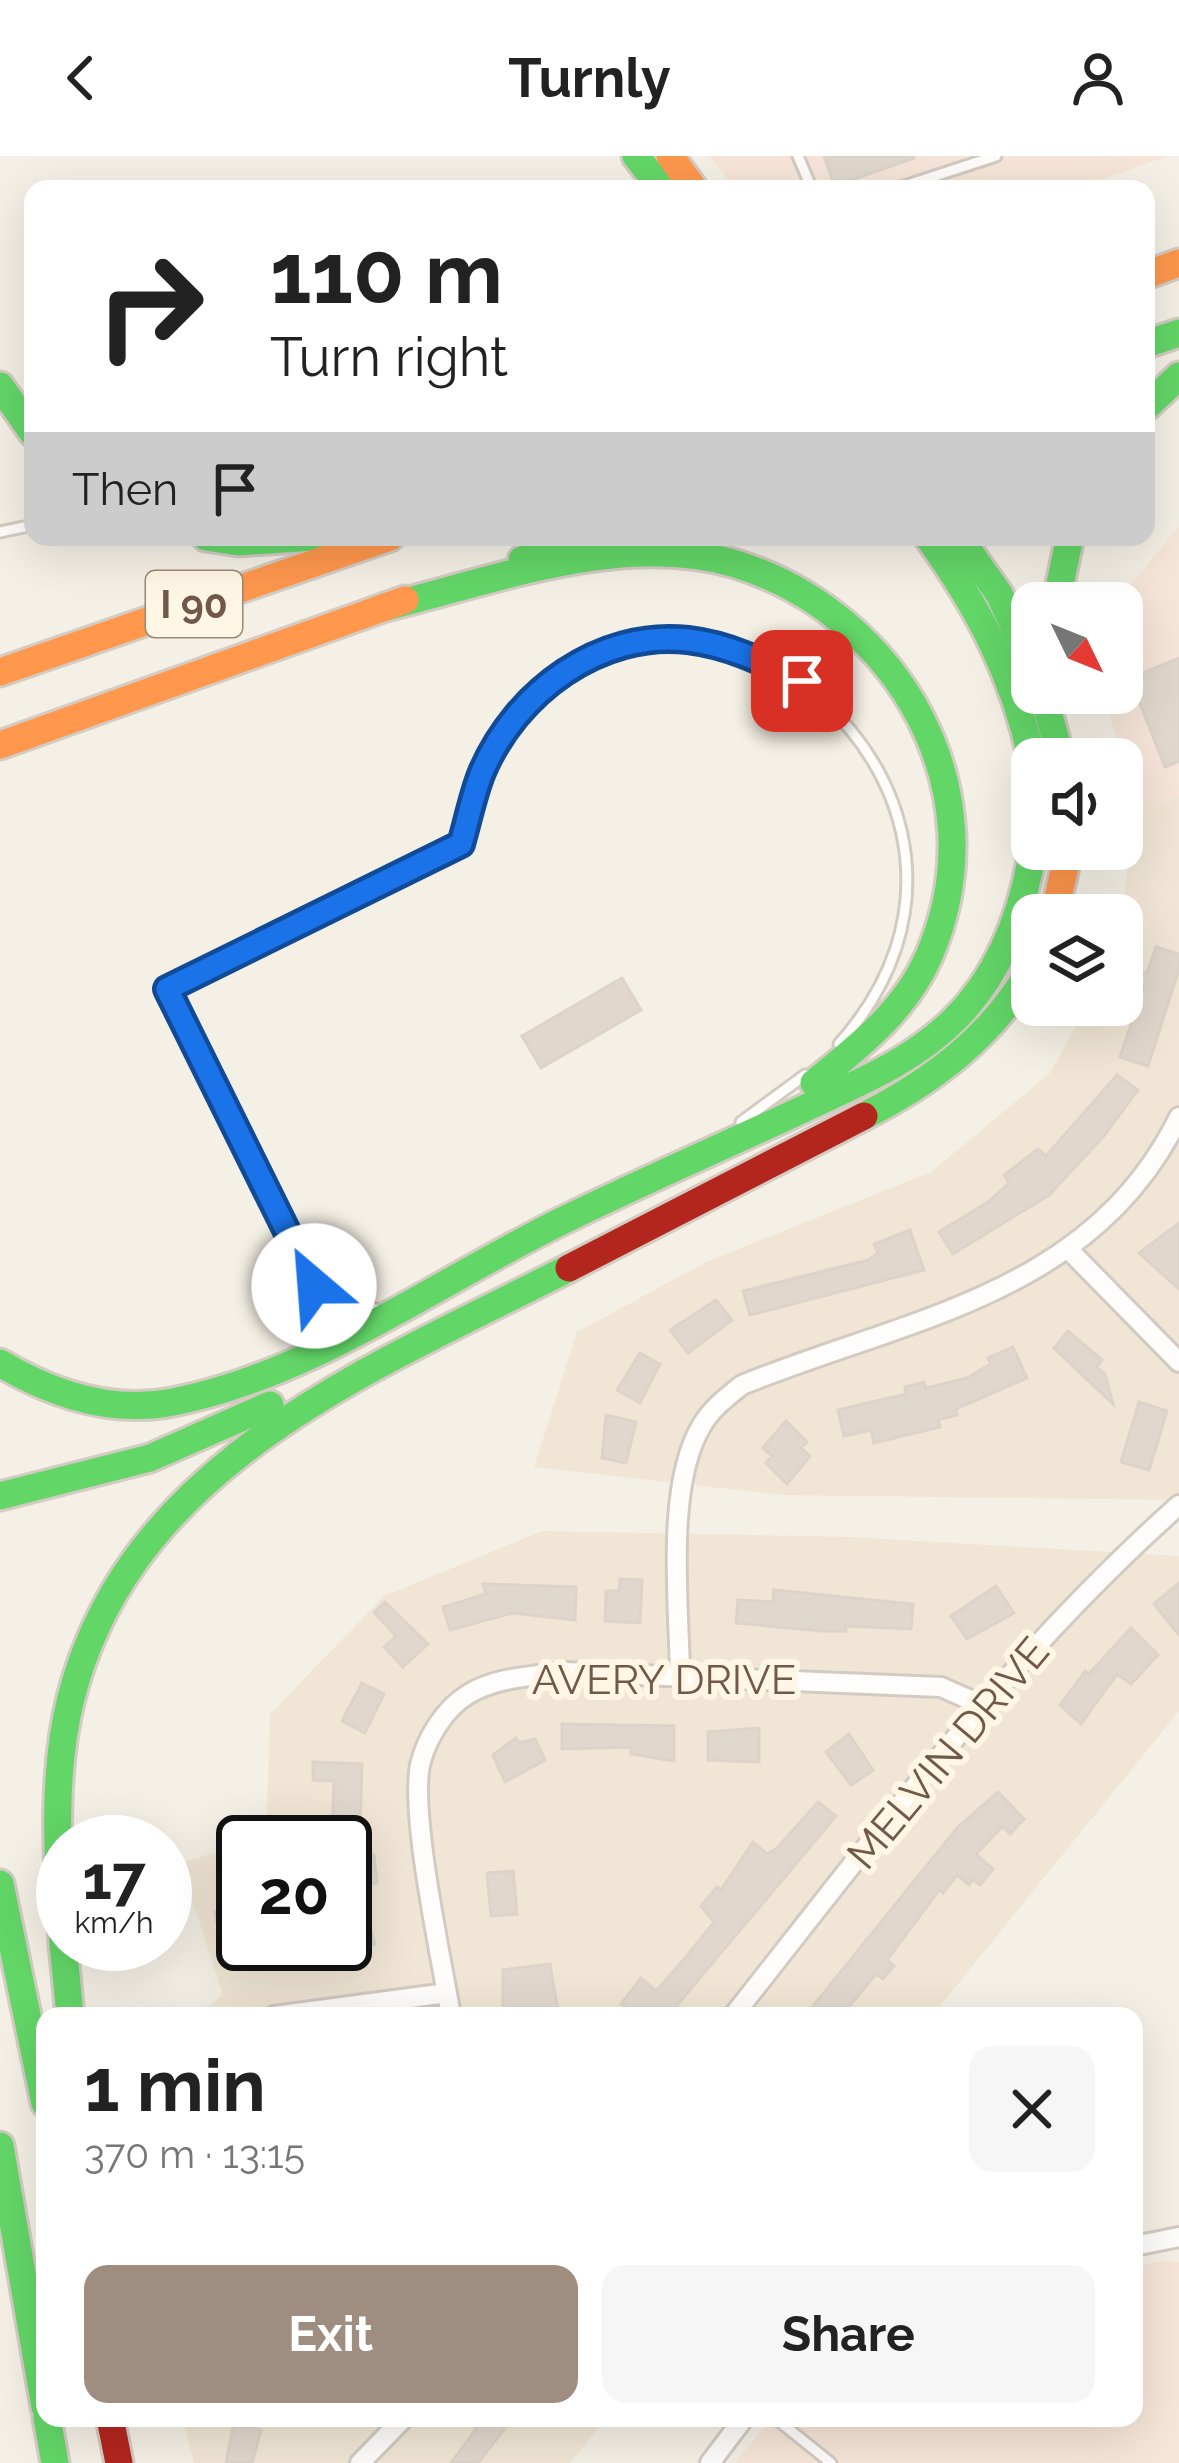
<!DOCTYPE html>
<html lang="en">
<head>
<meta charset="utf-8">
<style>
  body { margin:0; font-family:Raleway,sans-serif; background:#f6f6f6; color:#222; height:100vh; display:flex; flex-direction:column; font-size:45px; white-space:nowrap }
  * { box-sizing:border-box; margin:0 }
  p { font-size:39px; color:#767676 }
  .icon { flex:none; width:66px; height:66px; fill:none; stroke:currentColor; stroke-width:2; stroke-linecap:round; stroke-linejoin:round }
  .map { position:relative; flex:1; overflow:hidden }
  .panel { position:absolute; left:36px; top:1851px; width:1107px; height:420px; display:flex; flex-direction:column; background:#fff; border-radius:24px; box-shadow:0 12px 48px #0002 }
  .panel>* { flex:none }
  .hud { position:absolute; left:24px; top:24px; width:1131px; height:366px; border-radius:24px; box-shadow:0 12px 48px #0002; background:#fff; color:#222; overflow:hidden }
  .needle { width:78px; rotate:133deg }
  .fabs { position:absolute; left:1011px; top:426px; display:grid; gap:24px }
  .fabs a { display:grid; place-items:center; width:132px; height:132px; border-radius:24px; background:#fff; box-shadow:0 12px 48px #0002; font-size:60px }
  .speed { position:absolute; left:36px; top:1659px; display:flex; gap:24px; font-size:60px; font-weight:700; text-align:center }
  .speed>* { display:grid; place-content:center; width:156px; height:156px; border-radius:50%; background:#fff; box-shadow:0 12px 48px #0002; line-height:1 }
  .speed small { font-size:30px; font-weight:400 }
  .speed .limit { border:6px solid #111; border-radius:18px; background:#fff; color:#111 }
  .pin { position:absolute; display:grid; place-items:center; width:102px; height:102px; color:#fff; margin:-51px; border-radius:24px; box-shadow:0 6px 18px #0006 }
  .me { position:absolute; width:132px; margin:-66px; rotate:333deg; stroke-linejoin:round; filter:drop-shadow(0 0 9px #0008) }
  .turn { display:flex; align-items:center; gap:42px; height:252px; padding:0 48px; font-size:54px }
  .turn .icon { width:156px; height:156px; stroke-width:2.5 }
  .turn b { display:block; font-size:84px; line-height:102px }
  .then { display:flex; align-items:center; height:114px; padding:0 48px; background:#0003; gap:24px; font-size:45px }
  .round { display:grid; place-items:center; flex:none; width:126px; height:126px; border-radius:24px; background:#f6f6f6 }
  .summary { display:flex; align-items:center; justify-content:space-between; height:204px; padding:0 48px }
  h1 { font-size:72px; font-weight:700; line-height:90px }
  .action { display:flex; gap:24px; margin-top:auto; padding:24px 48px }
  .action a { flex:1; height:138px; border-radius:24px; background:#9f8d7f; color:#fff; font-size:48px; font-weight:700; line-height:138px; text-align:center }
  .action a+a { background:#f6f6f6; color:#222 }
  header { display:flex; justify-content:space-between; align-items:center; height:156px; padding:0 48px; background:#fff; font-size:54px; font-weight:700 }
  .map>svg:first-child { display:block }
  .residential { fill:#f1e6d5 }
  .commercial { fill:#f6e5d8 }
  .building { fill:#e1d8cd; stroke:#ddd3c8; stroke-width:3 }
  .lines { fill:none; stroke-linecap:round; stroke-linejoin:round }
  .lane-casing { stroke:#d3cbc1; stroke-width:15 }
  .street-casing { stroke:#d3cbc1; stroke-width:24 }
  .fast-casing { stroke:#d4cbc3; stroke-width:33 }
  .slow-casing { stroke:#d4cbc3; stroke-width:33 }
  .jam-casing { stroke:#d4cbc3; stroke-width:33 }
  .lane { stroke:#fefdfb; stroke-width:9 }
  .street { stroke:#fefdfb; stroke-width:18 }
  .fast { stroke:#63d668; stroke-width:27 }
  .slow { stroke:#ff974d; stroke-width:27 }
  .jam { stroke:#b3261e; stroke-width:27 }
  .route-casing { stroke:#114b97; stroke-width:30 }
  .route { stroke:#1a73e8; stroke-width:21 }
  .labels { text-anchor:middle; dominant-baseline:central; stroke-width:12; stroke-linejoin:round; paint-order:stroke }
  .shield { fill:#fff6e5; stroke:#9c8777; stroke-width:3 }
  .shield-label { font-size:39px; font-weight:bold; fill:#715848 }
  .street-label { font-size:42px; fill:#715848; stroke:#fff6e5 }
</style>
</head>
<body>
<header><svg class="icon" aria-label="back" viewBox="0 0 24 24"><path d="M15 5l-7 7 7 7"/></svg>Turnly<svg class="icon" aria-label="person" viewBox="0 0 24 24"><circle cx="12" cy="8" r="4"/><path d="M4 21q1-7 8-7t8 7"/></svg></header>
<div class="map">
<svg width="1179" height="2307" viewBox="0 0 1179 2307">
  <rect width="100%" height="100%" fill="#f5f0e5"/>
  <path class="residential" d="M1179,640V1344L781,1339L534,1311L577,1176L706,1106L931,1016L1050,917L1088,849H1122L1121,759L1136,659Z
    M542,1375L850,1381L1179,1400V1555L932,1860H194L223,1839L180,1707L243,1689V1788H345V1686H252L266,1681L270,1558L384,1440Z
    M195,2262H606L570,2307H194L184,2269Z"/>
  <path class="commercial" d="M709,0H1168L1074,33H736Z
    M1179,370V640L1136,659L1104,537H1122V447H1116Z
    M1162,2105L1179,2106V2307H735L772,2262H1134V2111Z"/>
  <path class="building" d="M824,0H914V2L835,30Z
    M1179,502V605L1165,611L1130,522Z
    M1156,791L1179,798V813L1148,910L1120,901L1143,832L1131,829L1136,814L1147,817Z
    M622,822L641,854L541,912L522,880Z
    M1117,919L1138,934L1103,981L1049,1039L953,1098L939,1076L988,1046L1009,1027L1004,1019L1038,993L1046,1000Z
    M1179,1067V1133L1139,1097Z
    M910,1074L924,1114L750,1159L743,1135L868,1104L878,1097L874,1088Z
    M716,1144L732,1164L688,1197L670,1174Z
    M1068,1175L1102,1204L1096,1211L1105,1218L1113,1248L1054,1192Z
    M1013,1191L1027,1222L956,1253L957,1259L938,1264L940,1271L874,1287L871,1274L844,1280L838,1254L906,1238L905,1231L924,1226L926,1232L967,1222L991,1208L988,1202Z
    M640,1197L660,1208L640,1247L617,1234Z
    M1139,1246L1167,1255L1149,1314L1121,1306Z
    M606,1259L636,1266L626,1307L602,1302Z
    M786,1265L807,1286L801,1292L810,1300L787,1328L766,1307L772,1300L763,1292Z
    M620,1423L642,1424L640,1467L605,1465L606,1435H619Z
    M1179,1427V1479L1154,1448Z
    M483,1428L576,1431L575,1464L513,1457L450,1474L443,1451L486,1438Z
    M996,1430L1014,1457L967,1483L951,1460Z
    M774,1434L913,1448L911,1473L846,1470V1475H822L736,1467L738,1444L773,1446Z
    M385,1446L428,1488L403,1511L384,1491L396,1480L374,1456Z
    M1131,1472L1158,1499L1131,1528L1117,1518L1081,1568L1060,1549L1085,1515L1089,1518Z
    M362,1527L384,1538L365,1577L342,1565Z
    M562,1568L674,1570V1605L631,1598V1591L562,1593Z
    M759,1572V1606L708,1604V1576Z
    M849,1578L873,1614L851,1629L826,1596Z
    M516,1582L519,1587L535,1583L545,1604L505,1626L493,1599Z
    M313,1606L362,1608L360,1674L367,1700L374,1699L377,1727L345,1731V1686L332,1682L334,1625L313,1624Z
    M998,1636L1024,1663L1010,1678L1003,1670L976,1698L993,1713L980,1729L973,1723L969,1729L957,1719L943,1737L939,1734L887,1804L894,1810L883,1823L876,1818L841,1860H805L957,1672Z
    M818,1646L836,1660L668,1860H636L621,1848L641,1822L656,1835L685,1802L714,1766L701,1750L717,1731L721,1734L753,1686L767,1698L777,1692Z
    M513,1715L517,1758L491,1760L487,1717Z
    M243,1750V1778L220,1782L215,1756Z
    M368,1764L375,1788L325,1805L319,1788H345V1771Z
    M550,1808L558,1855L503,1860V1814Z
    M484,2262H513L478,2307H451Z
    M234,2266L261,2274L252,2307H226Z"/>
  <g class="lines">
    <g class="lane-casing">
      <path id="lane" d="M798,0L812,33
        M895,33L996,0
        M0,376L33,369
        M741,966L805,919
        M375,1153L314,1130L167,833L461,687C473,647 483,605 508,570C682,327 1061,639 839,888
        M775,2262L831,2307"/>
    </g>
    <g class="street-casing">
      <path id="street" d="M1069,1094L1179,1206
        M680,1519C679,1449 665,1329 702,1269C712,1252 727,1241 742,1229C906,1162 1091,1140 1179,961
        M274,1860L447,1837
        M451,1860C442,1805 408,1652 421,1605C428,1580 445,1553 467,1539C495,1521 533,1520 565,1516L941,1531L984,1550
        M733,1860C873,1683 1010,1499 1179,1349
        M1134,2090L1179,2081
        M360,2307L404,2262
        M710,2307L744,2262"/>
    </g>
    <g class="fast-casing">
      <path id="fast" d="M636,0L662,33
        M1146,188L1179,177
        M0,230L33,277
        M1146,251L1179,220
        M206,381L239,386L312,381
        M928,381C978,451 1015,520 1032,605
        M959,381L999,438L1032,508
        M522,404L587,381
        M1056,447L1070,381
        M385,451C493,425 624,374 736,408C899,459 1000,636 929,800C905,855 859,890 814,927
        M1043,537L1061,603
        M864,960C933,925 993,880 1032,811
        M0,1207C52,1238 112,1258 173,1246C316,1218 439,1124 568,1062C644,1025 722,991 799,955C853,929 911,907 955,863C1001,817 1023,756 1033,693
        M0,1340L150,1302L270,1249
        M0,1728L45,1947
        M63,1787C58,1706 51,1622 71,1542C131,1305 373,1213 569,1112
        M63,1788L70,1860
        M0,1990L45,2251
        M47,2262L55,2307"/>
    </g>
    <g class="slow-casing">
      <path id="slow" d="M670,0L694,33
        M1146,119L1179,107
        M0,516L390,381
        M0,589L405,444
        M1054,759L1069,693"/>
    </g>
    <g class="jam-casing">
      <path id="jam" d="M569,1112L864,960
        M110,2262L119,2307"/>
    </g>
    <use href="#lane" class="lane"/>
    <use href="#street" class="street"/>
    <use href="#fast" class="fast"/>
    <use href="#slow" class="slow"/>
    <use href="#jam" class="jam"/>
  </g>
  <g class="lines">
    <g class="route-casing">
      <path id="route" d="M314,1130L167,833L461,688C468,664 473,638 482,616C516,536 600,474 688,484C730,489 765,507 802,525"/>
    </g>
    <use href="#route" class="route"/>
  </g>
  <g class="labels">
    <rect class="shield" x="146" y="415" width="96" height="66" rx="9"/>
    <g class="shield-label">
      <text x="194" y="448">I 90</text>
    </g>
    <g class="street-label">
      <text x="664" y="1523">AVERY DRIVE</text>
      <text transform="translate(948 1597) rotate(-50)">MELVIN DRIVE</text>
    </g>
  </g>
</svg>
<div class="fabs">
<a><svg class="needle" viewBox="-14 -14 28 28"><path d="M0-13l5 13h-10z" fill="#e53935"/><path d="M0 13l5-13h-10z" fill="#767676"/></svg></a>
<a><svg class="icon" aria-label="sound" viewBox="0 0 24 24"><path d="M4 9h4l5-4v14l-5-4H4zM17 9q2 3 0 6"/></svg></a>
<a><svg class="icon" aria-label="layers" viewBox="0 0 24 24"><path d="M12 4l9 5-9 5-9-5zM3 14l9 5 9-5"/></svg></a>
</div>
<div class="speed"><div>17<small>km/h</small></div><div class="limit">20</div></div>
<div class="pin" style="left:802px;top:525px;background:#d93025"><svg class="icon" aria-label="arrive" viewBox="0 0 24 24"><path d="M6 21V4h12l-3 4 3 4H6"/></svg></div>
<svg class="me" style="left:314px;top:1130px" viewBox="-20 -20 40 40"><circle r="19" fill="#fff"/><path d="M0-13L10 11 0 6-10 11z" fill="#1a73e8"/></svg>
<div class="hud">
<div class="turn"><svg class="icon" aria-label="right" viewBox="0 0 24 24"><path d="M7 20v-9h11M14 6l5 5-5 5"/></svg><div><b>110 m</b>Turn right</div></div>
<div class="then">Then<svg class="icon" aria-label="arrive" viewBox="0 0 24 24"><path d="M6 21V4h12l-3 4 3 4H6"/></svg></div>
</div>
<section class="panel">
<div class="summary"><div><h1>1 min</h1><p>370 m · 13:15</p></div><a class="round"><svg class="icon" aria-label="close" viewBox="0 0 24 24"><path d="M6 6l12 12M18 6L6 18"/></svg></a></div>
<div class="action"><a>Exit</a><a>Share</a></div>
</section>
</div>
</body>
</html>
